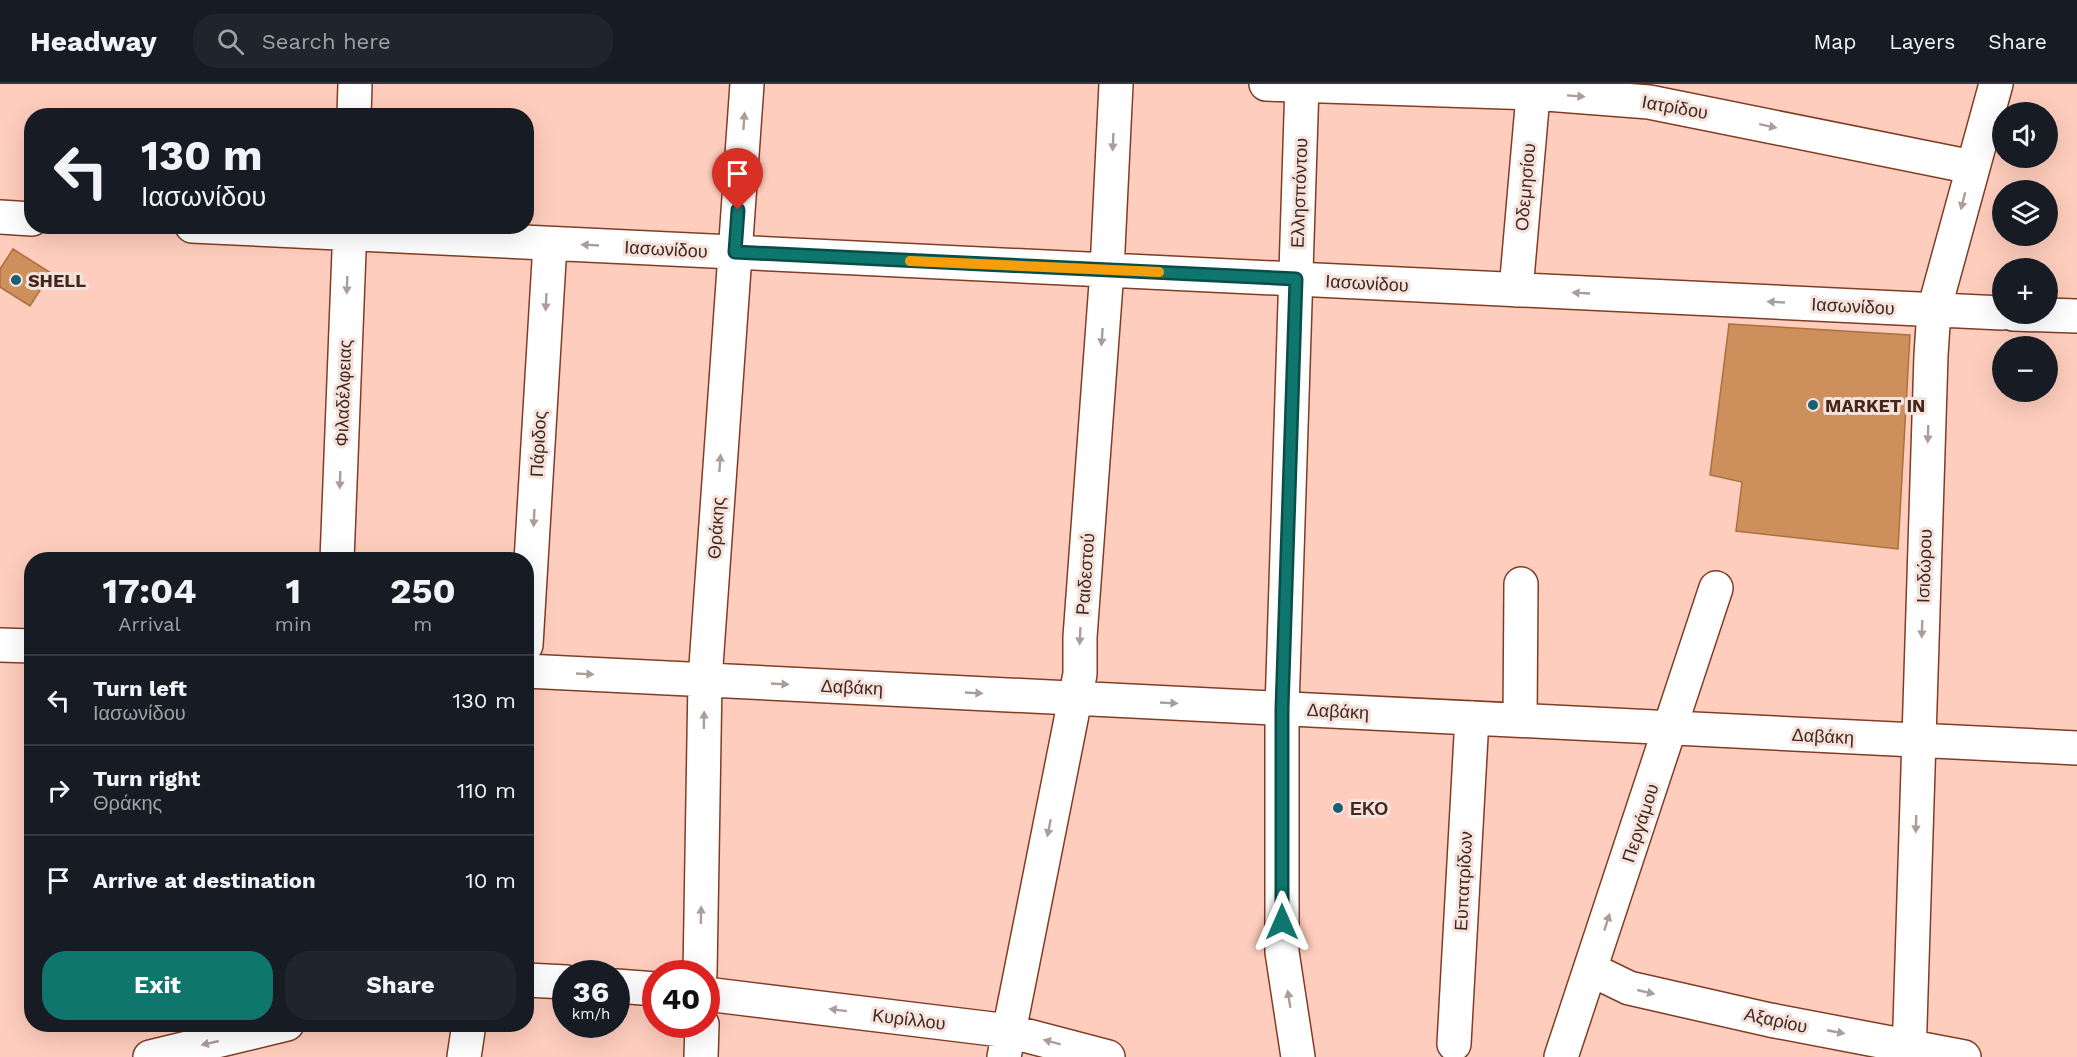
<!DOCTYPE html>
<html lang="en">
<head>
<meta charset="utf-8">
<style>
  body { margin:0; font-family:"Work Sans",sans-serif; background:#20242c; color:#f1f3f6; height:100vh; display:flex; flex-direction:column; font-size:22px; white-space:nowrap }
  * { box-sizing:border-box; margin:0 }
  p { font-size:20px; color:#9ea1a6 }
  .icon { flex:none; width:33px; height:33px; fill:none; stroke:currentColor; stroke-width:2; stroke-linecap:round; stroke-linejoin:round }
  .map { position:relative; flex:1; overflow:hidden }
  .details { position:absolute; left:24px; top:468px; width:510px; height:480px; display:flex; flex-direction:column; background:#171b24; border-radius:24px; box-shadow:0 6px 24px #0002 }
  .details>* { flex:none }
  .hud { position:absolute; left:24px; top:24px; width:510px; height:126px; border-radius:24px; box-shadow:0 6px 24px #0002; background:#171b24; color:#f1f3f6; overflow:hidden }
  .controls { position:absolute; left:1992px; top:18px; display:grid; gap:12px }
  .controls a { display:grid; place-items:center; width:66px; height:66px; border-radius:50%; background:#171b24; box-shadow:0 6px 24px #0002; font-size:30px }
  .speed { position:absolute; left:552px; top:876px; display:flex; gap:12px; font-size:30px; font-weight:700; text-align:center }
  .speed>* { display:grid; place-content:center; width:78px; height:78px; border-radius:50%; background:#171b24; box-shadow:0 6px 24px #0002; line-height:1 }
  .speed small { font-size:15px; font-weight:400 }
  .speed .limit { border:9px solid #d22; background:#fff; color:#111 }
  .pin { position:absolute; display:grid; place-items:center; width:51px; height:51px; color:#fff; margin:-62px -26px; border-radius:50% 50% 50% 0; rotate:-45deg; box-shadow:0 0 6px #0007 }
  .pin .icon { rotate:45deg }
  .me { position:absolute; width:66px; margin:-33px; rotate:0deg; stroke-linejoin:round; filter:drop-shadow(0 0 4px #0008) }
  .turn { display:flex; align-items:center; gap:21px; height:126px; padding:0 18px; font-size:27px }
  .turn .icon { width:78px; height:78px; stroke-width:2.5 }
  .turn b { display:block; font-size:42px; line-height:51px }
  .eta { display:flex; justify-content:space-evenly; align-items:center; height:102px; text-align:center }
  .eta b { font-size:36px; font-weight:700; line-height:42px }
  .cta { display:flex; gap:12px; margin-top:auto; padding:12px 18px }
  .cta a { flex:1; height:69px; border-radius:24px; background:#0f766e; color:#fff; font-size:24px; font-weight:700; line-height:69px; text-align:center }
  .cta a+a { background:#20242c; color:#f1f3f6 }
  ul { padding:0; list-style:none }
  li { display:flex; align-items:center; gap:18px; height:90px; padding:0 18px; border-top:2px solid #363941 }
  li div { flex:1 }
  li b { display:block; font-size:22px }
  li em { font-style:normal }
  header { display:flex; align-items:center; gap:36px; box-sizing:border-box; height:84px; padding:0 30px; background:#171b24; border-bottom:2px solid #363941 }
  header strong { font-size:28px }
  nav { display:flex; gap:33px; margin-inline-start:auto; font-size:21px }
  .search { width:420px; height:54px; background:#20242c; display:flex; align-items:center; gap:15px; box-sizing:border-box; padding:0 21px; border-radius:24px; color:#9ea1a6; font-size:22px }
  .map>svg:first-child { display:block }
  .building { fill:#cd905d; stroke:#ab703e; stroke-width:1.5 }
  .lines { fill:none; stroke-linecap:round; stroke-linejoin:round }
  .minor-casing { stroke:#803d25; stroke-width:36 }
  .tertiary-casing { stroke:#803d25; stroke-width:36 }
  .minor { stroke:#fff; stroke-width:33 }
  .tertiary { stroke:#fff; stroke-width:33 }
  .oneway { fill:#ab9d99 }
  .route-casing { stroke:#0a4d48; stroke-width:15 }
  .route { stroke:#0f766e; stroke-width:10 }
  .slow { stroke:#f59e0b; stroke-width:10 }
  .poi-dot { fill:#1b5f72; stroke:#f4e3dd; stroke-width:2 }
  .labels { text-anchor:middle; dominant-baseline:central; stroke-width:6; stroke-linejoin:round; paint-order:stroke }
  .street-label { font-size:18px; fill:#45261c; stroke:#f4e3dd }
  .poi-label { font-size:18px; font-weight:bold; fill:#45261c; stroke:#f4e3dd; text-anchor:start }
</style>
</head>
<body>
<header>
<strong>Headway</strong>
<div class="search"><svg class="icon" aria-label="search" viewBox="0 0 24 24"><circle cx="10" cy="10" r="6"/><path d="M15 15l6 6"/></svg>Search here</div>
<nav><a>Map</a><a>Layers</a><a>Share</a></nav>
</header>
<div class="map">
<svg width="2077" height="973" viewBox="0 0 2077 973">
  <rect width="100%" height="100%" fill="#fecdbd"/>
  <path class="building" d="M13,165L51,189L30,222L0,203V185Z
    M1729,240L1910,251L1898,465L1736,447L1742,398L1710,391Z"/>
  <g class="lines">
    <g class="minor-casing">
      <path id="minor" d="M1266,0L1533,9L1649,18L1972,83
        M354,32L355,0
        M0,133L32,135
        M192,142L2002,229
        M1516,206L1534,0
        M2013,230L2077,232
        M337,476L350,142
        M0,561L32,562
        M526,561L550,160
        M526,587L2077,664
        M1520,636L1521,500
        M1592,886L1629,904L1770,936L1964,973
        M700,890L705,596L747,0
        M526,896L566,898
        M616,902L656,905
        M706,910L1009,947L1108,973
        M1454,960L1472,634
        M150,973L287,940
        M464,973L469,940
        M701,973L702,940
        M1004,973L1080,590V553L1107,186L1116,0
        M1561,973L1716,504
        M1909,973L1931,271L1934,226L1996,0"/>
    </g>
    <g class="tertiary-casing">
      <path id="tertiary" d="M1298,973L1282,868V625L1302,0"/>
    </g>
    <use href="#minor" class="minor"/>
    <use href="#tertiary" class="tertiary"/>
  </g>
  <defs><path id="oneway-solid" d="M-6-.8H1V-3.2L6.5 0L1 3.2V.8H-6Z" transform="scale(1.5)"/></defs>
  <g class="oneway">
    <use href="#oneway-solid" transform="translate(1576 12) rotate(4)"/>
    <use href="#oneway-solid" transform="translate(744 37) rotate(-86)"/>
    <use href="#oneway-solid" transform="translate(1768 42) rotate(12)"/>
    <use href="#oneway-solid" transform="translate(1113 58) rotate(93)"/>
    <use href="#oneway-solid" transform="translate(1963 117) rotate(104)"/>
    <use href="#oneway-solid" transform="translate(590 161) rotate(-177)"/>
    <use href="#oneway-solid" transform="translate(347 201) rotate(92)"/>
    <use href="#oneway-solid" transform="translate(1581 209) rotate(-177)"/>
    <use href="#oneway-solid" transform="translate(546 218) rotate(93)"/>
    <use href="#oneway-solid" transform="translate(1776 218) rotate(-177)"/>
    <use href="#oneway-solid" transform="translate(1102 253) rotate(94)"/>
    <use href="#oneway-solid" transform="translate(1928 350) rotate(92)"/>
    <use href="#oneway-solid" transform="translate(720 379) rotate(-86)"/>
    <use href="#oneway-solid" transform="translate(340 396) rotate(92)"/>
    <use href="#oneway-solid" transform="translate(534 434) rotate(93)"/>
    <use href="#oneway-solid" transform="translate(1922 545) rotate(92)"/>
    <use href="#oneway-solid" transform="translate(1080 552) rotate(93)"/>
    <use href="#oneway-solid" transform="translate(585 590) rotate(3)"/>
    <use href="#oneway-solid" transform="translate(780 600) rotate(3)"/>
    <use href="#oneway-solid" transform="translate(974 609) rotate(3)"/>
    <use href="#oneway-solid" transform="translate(1169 619) rotate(3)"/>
    <use href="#oneway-solid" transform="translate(704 636) rotate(-89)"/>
    <use href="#oneway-solid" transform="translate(1916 740) rotate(92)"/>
    <use href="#oneway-solid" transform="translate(1049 744) rotate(101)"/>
    <use href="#oneway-solid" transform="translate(701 831) rotate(-89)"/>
    <use href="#oneway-solid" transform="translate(1607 838) rotate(-72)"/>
    <use href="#oneway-solid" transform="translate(1646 908) rotate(13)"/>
    <use href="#oneway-solid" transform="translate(1289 915) rotate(-99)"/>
    <use href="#oneway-solid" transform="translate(838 926) rotate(-173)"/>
    <use href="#oneway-solid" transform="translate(1836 948) rotate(11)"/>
    <use href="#oneway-solid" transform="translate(1052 958) rotate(-165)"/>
    <use href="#oneway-solid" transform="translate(210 959) rotate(167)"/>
  </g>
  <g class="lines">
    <g class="route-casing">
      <path id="route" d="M738,126L735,168L1296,195L1282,625V838"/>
    </g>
    <use href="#route" class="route"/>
    <path class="slow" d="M910,177L1159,188"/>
  </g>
  <g class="poi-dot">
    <circle cx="16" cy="196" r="6"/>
    <circle cx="1813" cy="321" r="6"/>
    <circle cx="1338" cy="724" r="6"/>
  </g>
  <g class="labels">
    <g class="street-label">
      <text transform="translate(1675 23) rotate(10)">Ιατρίδου</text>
      <text transform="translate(1525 103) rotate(-85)">Οδεμησίου</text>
      <text transform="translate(1299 109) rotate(-88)">Ελλησπόντου</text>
      <text transform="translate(666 165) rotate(3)">Ιασωνίδου</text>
      <text transform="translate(1367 199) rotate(3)">Ιασωνίδου</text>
      <text transform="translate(1853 222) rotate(3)">Ιασωνίδου</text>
      <text transform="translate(343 309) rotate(-88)">Φιλαδέλφειας</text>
      <text transform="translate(538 360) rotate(-87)">Πάριδος</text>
      <text transform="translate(716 444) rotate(-86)">Θράκης</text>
      <text transform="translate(1924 482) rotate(-88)">Ισιδώρου</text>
      <text transform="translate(1085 490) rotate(-86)">Ραιδεστού</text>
      <text transform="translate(852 603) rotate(3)">Δαβάκη</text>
      <text transform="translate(1338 627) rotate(3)">Δαβάκη</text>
      <text transform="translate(1823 652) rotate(3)">Δαβάκη</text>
      <text transform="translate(1640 739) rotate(-72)">Περγάμου</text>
      <text transform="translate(1463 797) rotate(-87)">Ευπατρίδων</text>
      <text transform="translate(909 935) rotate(7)">Κυρίλλου</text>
      <text transform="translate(1776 936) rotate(12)">Αξαρίου</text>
    </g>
    <g class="poi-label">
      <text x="28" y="196">SHELL</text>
      <text x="1825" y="321">MARKET IN</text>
      <text x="1350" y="724">ΕΚΟ</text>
    </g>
  </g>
</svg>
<div class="controls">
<a><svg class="icon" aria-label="sound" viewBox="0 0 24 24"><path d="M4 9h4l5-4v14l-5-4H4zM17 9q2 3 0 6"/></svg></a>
<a><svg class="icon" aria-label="layers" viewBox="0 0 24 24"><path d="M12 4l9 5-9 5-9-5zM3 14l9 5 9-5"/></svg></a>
<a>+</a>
<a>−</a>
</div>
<div class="speed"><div>36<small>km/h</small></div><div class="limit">40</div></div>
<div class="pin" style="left:738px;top:126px;background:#d93025"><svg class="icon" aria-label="arrive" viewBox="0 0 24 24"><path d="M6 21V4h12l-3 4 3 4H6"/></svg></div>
<svg class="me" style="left:1282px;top:838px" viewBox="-20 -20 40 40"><path d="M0-17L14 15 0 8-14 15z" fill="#0f766e" stroke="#fff" stroke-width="4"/></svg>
<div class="hud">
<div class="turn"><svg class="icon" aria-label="left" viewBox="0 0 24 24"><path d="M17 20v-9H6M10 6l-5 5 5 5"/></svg><div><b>130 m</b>Ιασωνίδου</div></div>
</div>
<section class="details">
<div class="eta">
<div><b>17:04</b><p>Arrival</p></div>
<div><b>1</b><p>min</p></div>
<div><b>250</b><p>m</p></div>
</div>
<ul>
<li><svg class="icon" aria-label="left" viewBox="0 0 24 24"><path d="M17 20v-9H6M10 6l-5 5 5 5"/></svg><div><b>Turn left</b><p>Ιασωνίδου</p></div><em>130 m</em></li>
<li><svg class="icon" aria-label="right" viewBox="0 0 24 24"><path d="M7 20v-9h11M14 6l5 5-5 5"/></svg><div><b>Turn right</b><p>Θράκης</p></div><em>110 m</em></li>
<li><svg class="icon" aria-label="arrive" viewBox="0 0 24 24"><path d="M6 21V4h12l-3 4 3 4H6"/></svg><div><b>Arrive at destination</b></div><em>10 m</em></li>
</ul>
<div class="cta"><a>Exit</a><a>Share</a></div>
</section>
</div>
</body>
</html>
